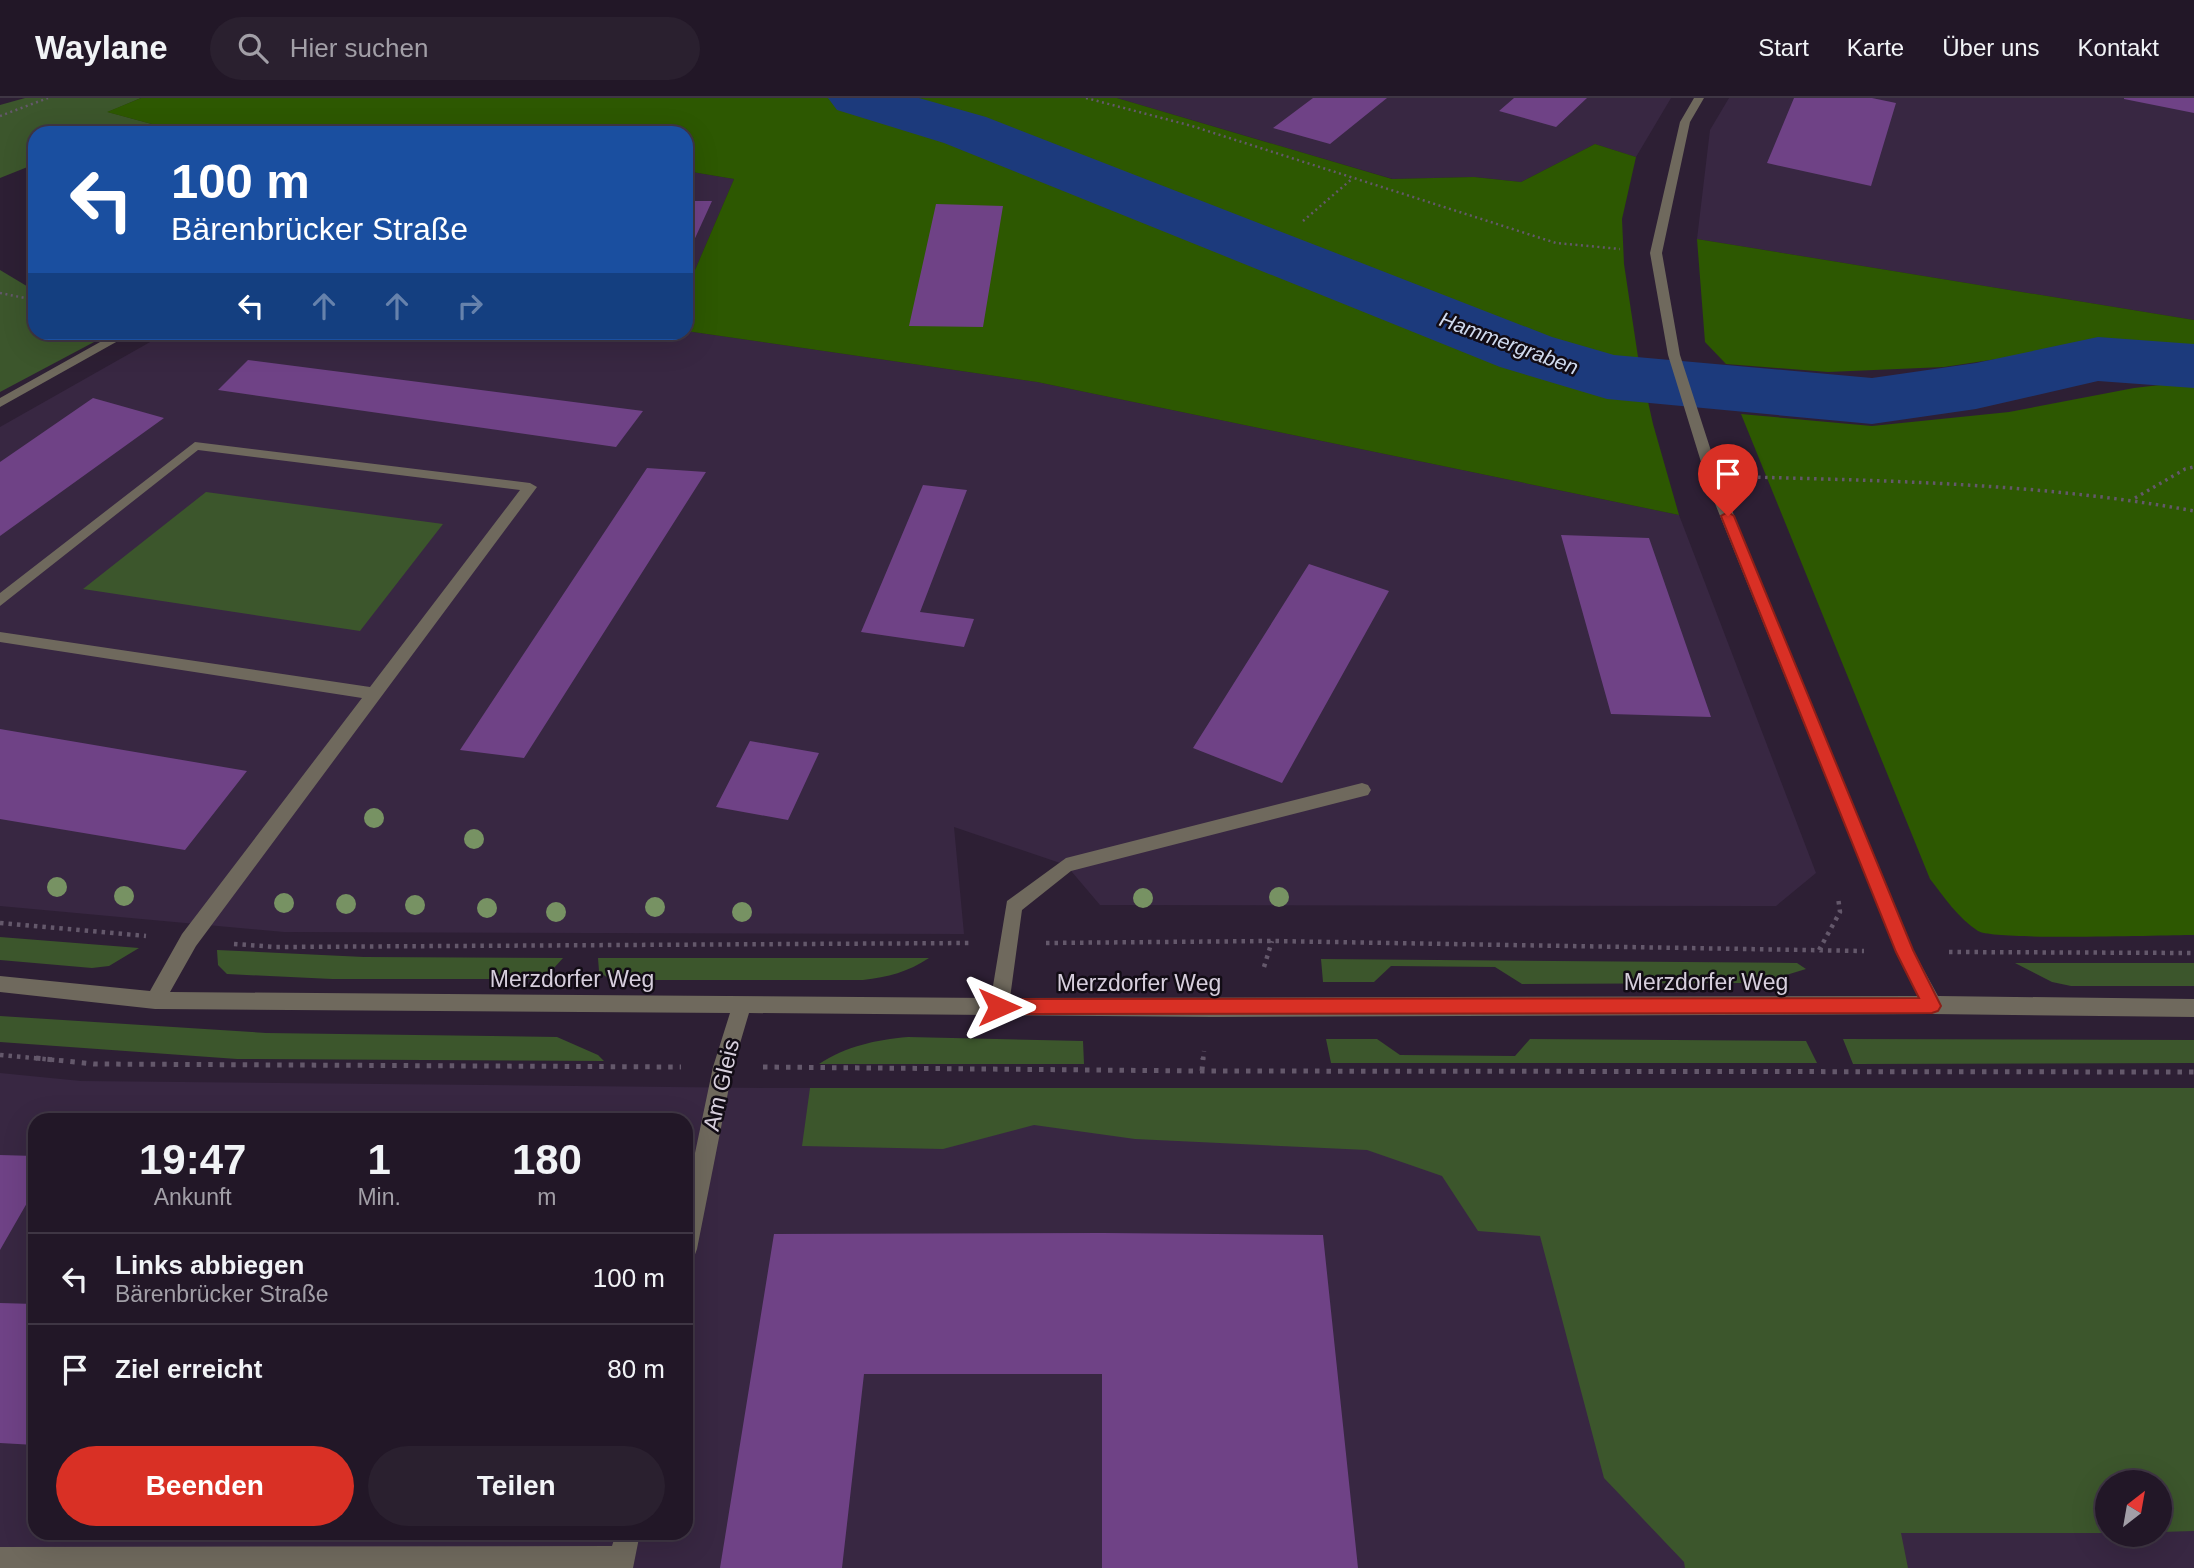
<!DOCTYPE html>
<html lang="de">
<head>
<meta charset="utf-8">
<style>
  body { margin:0; font-family:Helvetica,sans-serif; background:#2a202f; color:#f1f3f6; height:100vh; display:flex; flex-direction:column; font-size:26px; white-space:nowrap }
  * { box-sizing:border-box; margin:0 }
  p { font-size:23px; color:#a29fa7 }
  .icon { flex:none; width:38px; height:38px; fill:none; stroke:currentColor; stroke-width:2; stroke-linecap:round; stroke-linejoin:round }
  .map { position:relative; flex:1; overflow:hidden }
  .panel { position:absolute; left:28px; top:1015px; width:665px; height:427px; display:flex; flex-direction:column; background:#221727; border-radius:21px; box-shadow:0 7px 28px #0002,0 0 0 2px #3f3644 }
  .panel>* { flex:none }
  .hud { position:absolute; left:28px; top:28px; width:665px; height:214px; border-radius:21px; box-shadow:0 7px 28px #0002,0 0 0 2px #3f3644; background:#1a4fa0; color:#fff; overflow:hidden }
  .needle { width:46px; rotate:31deg }
  .controls { position:absolute; left:2095px; top:1372px; display:grid; gap:14px }
  .controls a { display:grid; place-items:center; width:77px; height:77px; border-radius:50%; background:#221727; box-shadow:0 7px 28px #0002,0 0 0 2px #3f3644; font-size:35px }
  .pin { position:absolute; display:grid; place-items:center; width:60px; height:60px; color:#fff; margin:-72px -30px; border-radius:50% 50% 50% 0; rotate:-45deg; box-shadow:0 0 7px #0007 }
  .pin .icon { rotate:45deg }
  .me { position:absolute; width:77px; margin:-38px; rotate:90deg; stroke-linejoin:round; filter:drop-shadow(0 0 5px #0008) }
  .turn { display:flex; align-items:center; gap:24px; height:147px; padding:0 28px; font-size:32px }
  .turn .icon { width:91px; height:91px; stroke-width:2.5 }
  .turn b { display:block; font-size:49px; line-height:60px }
  .lanes { display:flex; align-items:center; height:66px; padding:0 28px; background:#0003; justify-content:center; gap:35px; direction:ltr }
  .lanes .off { opacity:.35 }
  .eta { display:flex; justify-content:space-evenly; align-items:center; height:119px; text-align:center }
  .eta b { font-size:42px; font-weight:600; line-height:49px }
  .primary-button { display:flex; gap:14px; margin-top:auto; padding:14px 28px }
  .primary-button a { flex:1; height:80px; border-radius:42px; background:#d93025; color:#fff; font-size:28px; font-weight:600; line-height:80px; text-align:center }
  .primary-button a+a { background:#2a202f; color:#f1f3f6 }
  ul { padding:0; list-style:none }
  li { display:flex; align-items:center; gap:21px; height:91px; padding:0 28px; border-top:2px solid #3f3644 }
  li div { flex:1 }
  li b { display:block; font-size:26px }
  li em { font-style:normal }
  header { display:flex; align-items:center; gap:42px; box-sizing:border-box; height:98px; padding:0 35px; background:#221727; border-bottom:2px solid #3f3644 }
  header strong { font-size:33px }
  nav { display:flex; gap:38px; margin-inline-start:auto; font-size:24px }
  .search { width:490px; height:63px; background:#2a202f; display:flex; align-items:center; gap:18px; box-sizing:border-box; padding:0 24px; border-radius:38px; color:#a29fa7; font-size:26px }
  .map>svg:first-child { display:block }
  .built { fill:#382742; fill-rule:evenodd }
  .green { fill:#3c562c }
  .forest { fill:#2d5801 }
  .lines { fill:none; stroke-linecap:round; stroke-linejoin:round }
  .river { fill:#1c3a7c; fill-rule:evenodd }
  .building { fill:#6f4286 }
  .path-far3 { stroke:#64586b; stroke-width:2.5; stroke-dasharray:2 3.5; stroke-linecap:butt }
  .path-far2 { stroke:#64586b; stroke-width:3.5; stroke-dasharray:2.5 4.5; stroke-linecap:butt }
  .path-far1 { stroke:#64586b; stroke-width:4.5; stroke-dasharray:3.5 5; stroke-linecap:butt }
  .path { stroke:#64586b; stroke-width:5; stroke-dasharray:4.5 7; stroke-linecap:butt }
  .minor { fill:#6f695d; fill-rule:evenodd }
  .tree { fill:#779263 }
  .route { fill:#d93025; stroke:#8d1f18; stroke-width:2 }
  .labels { text-anchor:middle; dominant-baseline:central; stroke-width:5; stroke-linejoin:round; paint-order:stroke }
  .far-water-label { font-size:21px; font-style:italic; fill:#d0daee; stroke:#120c15 }
  .street-label { font-size:23px; fill:#d7cfdd; stroke:#120c15 }
</style>
</head>
<body>
<header>
<strong>Waylane</strong>
<div class="search"><svg class="icon" aria-label="search" viewBox="0 0 24 24"><circle cx="10" cy="10" r="6"/><path d="M15 15l6 6"/></svg>Hier suchen</div>
<nav><a>Start</a><a>Karte</a><a>Über uns</a><a>Kontakt</a></nav>
</header>
<div class="map">
<svg width="2194" height="1470" viewBox="0 0 2194 1470">
  <rect width="100%" height="100%" fill="#2d1f34"/>
  <path class="built" d="M1117,0H1671L1636,59L1595,46L1521,84L1474,79L1393,81Z
    M1729,0H2194V222L1697,141L1710,32Z
    M686,73L734,81L686,193Z
    M686,233L1037,284L1679,417L1816,775L1776,808L1100,807L1066,767L954,729L964,836L284,834L0,808V329L166,235Z
    M0,975L81,983L774,990H2194V1470H0ZM35,1022H686V1435H35ZM2107,1384H2160V1437H2107Z"/>
  <path class="green" d="M25,0H141L108,14L185,35H35V66L0,80V7Z
    M0,172L35,193V234L111,235L0,294Z
    M206,394L443,426L360,533L83,491Z
    M0,839L139,850L109,868L92,870L0,862Z
    M217,852L364,859L563,860L544,881H332L227,876L218,867Z
    M598,860H929C908,874 888,879 863,882H610L599,873Z
    M1321,861L1797,865L1806,871L1767,883L1742,885L1522,886L1495,869L1391,868L1374,884H1323Z
    M2015,865H2194V888H2071L2052,884Z
    M0,918L266,935L557,939L598,957L604,963L237,961L0,944Z
    M908,939L1083,943L1084,966H819C847,948 875,942 908,939Z
    M1326,941H1377L1400,957L1515,958L1530,941L1806,943L1817,965H1331Z
    M1843,941L2194,942V965L1853,966Z
    M810,990H2194V1433L2160,1434V1384H2107V1435H1901L1908,1470H1685L1684,1464L1604,1380L1540,1138L1478,1133L1442,1078L1367,1052L1135,1041L1034,1027L943,1051L802,1048Z"/>
  <path class="forest" d="M141,0H1117L1392,81L1474,79L1521,84L1595,46L1636,59L1622,121L1624,166L1638,259L1653,326L1679,417L1037,284L686,233V193L734,81L686,73V35H185L107,14Z
    M1697,141L2194,222V253L2124,242L1944,269L1828,274L1726,266L1705,244Z
    M2194,283V837C2161,837 1995,843 1978,833C1959,821 1943,798 1930,781L1741,316L1872,328L2009,314L2134,290Z"/>
  <g class="lines">
    <path class="river" d="M828,0H919L986,19L1552,239L1614,257L1872,280L1976,265L2098,239L2194,246V290L2098,283L1976,311L1872,326L1607,301L1500,269L944,45L837,12Z"/>
  </g>
  <path class="building" d="M1313,0H1387L1330,46L1273,30Z
    M1514,0H1587L1556,29L1499,13Z
    M1794,0H1872L1896,5L1871,88L1767,65Z
    M2124,0H2194V15L2124,1Z
    M686,103H712L686,160Z
    M936,106L1003,108L983,229L909,228Z
    M248,262L643,313L616,349L218,292Z
    M93,300L164,320L0,438V364Z
    M647,370L706,374L524,660L460,652Z
    M923,387L967,392L920,514L974,521L964,549L861,534Z
    M1561,437L1649,440L1711,619L1611,616Z
    M1309,466L1389,493L1282,685L1193,650Z
    M0,631L247,673L185,752L0,721Z
    M750,643L819,655L788,722L716,709Z
    M0,1057L35,1058V1091L0,1152Z
    M1102,1135L1323,1137L1358,1470H1102V1276H864L842,1470H720L774,1136Z
    M0,1205L35,1206V1347L0,1345Z"/>
  <g class="lines">
    <path class="path-far3" d="M1086,0L1192,28L1556,145L1620,151
      M0,18L48,0
      M1303,123L1353,80
      M0,195L35,202"/>
    <path class="path-far2" d="M1751,379C1900,383 2047,386 2194,413
      M2135,400L2185,371L2194,369"/>
    <path class="path-far1" d="M0,825L146,838
      M1046,845L1272,843L1864,853
      M234,846L276,849L971,845
      M1819,852L1840,814L1838,799
      M1949,854L2194,855
      M1264,869L1272,843
      M0,957L55,962
      M1203,962L1204,953"/>
    <path class="path" d="M36,960L94,966L681,969
      M763,969L1202,973L2194,974
      M1202,973L1203,960"/>
    <path class="minor" d="M1694,0H1704L1690,24L1662,155L1680,257L1724,393L1913,852L1938,898L2194,901V919L1932,916L1212,919L749,915L733,969L697,1151L694,1159L686,1162V1098L713,969L730,915L155,911L0,894V878L150,893L182,836L362,600L0,544V534L370,589L520,392L198,352L0,508V495L195,344L530,385L537,389L196,848L170,894L991,900L1007,803L1066,760L1362,685L1368,687L1371,692L1368,697L1071,773L1022,812L1010,900L1918,898L1896,854L1710,393L1668,257L1650,155L1680,24Z
      M118,234H134L0,309V300Z
      M616,1435H640L633,1470H0V1449L612,1448Z"/>
  </g>
  <g class="tree">
    <circle cx="374" cy="720" r="10"/>
    <circle cx="474" cy="741" r="10"/>
    <circle cx="57" cy="789" r="10"/>
    <circle cx="124" cy="798" r="10"/>
    <circle cx="1279" cy="799" r="10"/>
    <circle cx="1143" cy="800" r="10"/>
    <circle cx="284" cy="805" r="10"/>
    <circle cx="346" cy="806" r="10"/>
    <circle cx="415" cy="807" r="10"/>
    <circle cx="655" cy="809" r="10"/>
    <circle cx="487" cy="810" r="10"/>
    <circle cx="556" cy="814" r="10"/>
    <circle cx="742" cy="814" r="10"/>
  </g>
  <path class="route" d="M1728,414L1734,418L1913,852L1941,908L1938,913L1932,915L999,916L993,914L990,909L993,903L999,901L1919,900L1896,854L1721,418Z"/>
  <g class="labels">
    <g class="far-water-label">
      <text transform="translate(1509 245) rotate(20)">Hammergraben</text>
    </g>
    <g class="street-label">
      <text x="572" y="881">Merzdorfer Weg</text>
      <text x="1706" y="884">Merzdorfer Weg</text>
      <text x="1139" y="885">Merzdorfer Weg</text>
      <text transform="translate(721 987) rotate(-77)">Am Gleis</text>
    </g>
  </g>
</svg>
<div class="controls">
<a><svg class="needle" viewBox="-14 -14 28 28"><path d="M0-13l5 13h-10z" fill="#e53935"/><path d="M0 13l5-13h-10z" fill="#a29fa7"/></svg></a>
</div>
<div class="pin" style="left:1728px;top:418px;background:#d93025"><svg class="icon" aria-label="arrive" viewBox="0 0 24 24"><path d="M6 21V4h12l-3 4 3 4H6"/></svg></div>
<svg class="me" style="left:999px;top:909px" viewBox="-20 -20 40 40"><path d="M0-17L14 15 0 8-14 15z" fill="#d93025" stroke="#fff" stroke-width="4"/></svg>
<div class="hud">
<div class="turn"><svg class="icon" aria-label="left" viewBox="0 0 24 24"><path d="M17 20v-9H6M10 6l-5 5 5 5"/></svg><div><b>100 m</b>Bärenbrücker Straße</div></div>
<div class="lanes"><svg class="icon" aria-label="left" viewBox="0 0 24 24"><path d="M17 20v-9H6M10 6l-5 5 5 5"/></svg><svg class="icon off" aria-label="ahead" viewBox="0 0 24 24"><path d="M12 20V5M6 11l6-6 6 6"/></svg><svg class="icon off" aria-label="ahead" viewBox="0 0 24 24"><path d="M12 20V5M6 11l6-6 6 6"/></svg><svg class="icon off" aria-label="right" viewBox="0 0 24 24"><path d="M7 20v-9h11M14 6l5 5-5 5"/></svg></div>
</div>
<section class="panel">
<div class="eta">
<div><b>19:47</b><p>Ankunft</p></div>
<div><b>1</b><p>Min.</p></div>
<div><b>180</b><p>m</p></div>
</div>
<ul>
<li><svg class="icon" aria-label="left" viewBox="0 0 24 24"><path d="M17 20v-9H6M10 6l-5 5 5 5"/></svg><div><b>Links abbiegen</b><p>Bärenbrücker Straße</p></div><em>100 m</em></li>
<li><svg class="icon" aria-label="arrive" viewBox="0 0 24 24"><path d="M6 21V4h12l-3 4 3 4H6"/></svg><div><b>Ziel erreicht</b></div><em>80 m</em></li>
</ul>
<div class="primary-button"><a>Beenden</a><a>Teilen</a></div>
</section>
</div>
</body>
</html>
